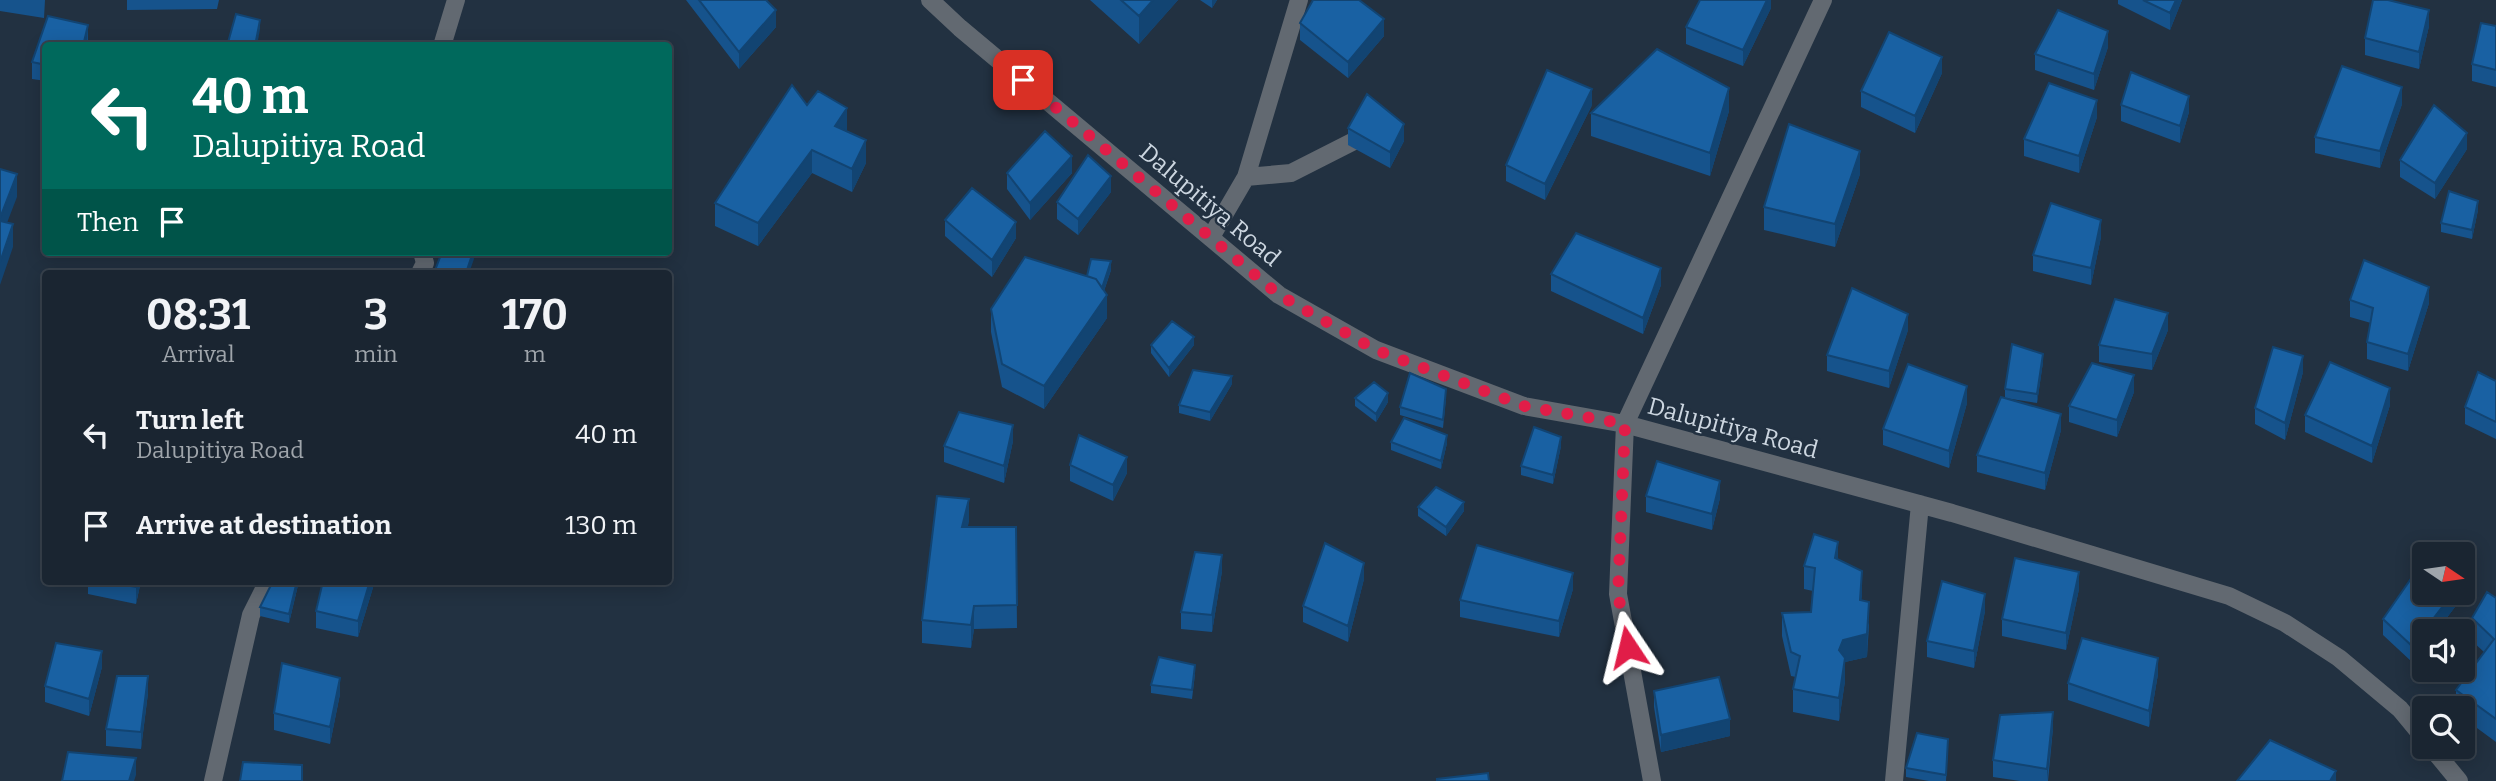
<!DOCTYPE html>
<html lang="en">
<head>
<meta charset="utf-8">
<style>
  body { margin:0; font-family:Bitter,serif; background:#232d39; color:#f1f3f6; height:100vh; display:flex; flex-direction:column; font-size:26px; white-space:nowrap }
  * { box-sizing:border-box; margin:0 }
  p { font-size:23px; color:#9fa5ab }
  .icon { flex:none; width:38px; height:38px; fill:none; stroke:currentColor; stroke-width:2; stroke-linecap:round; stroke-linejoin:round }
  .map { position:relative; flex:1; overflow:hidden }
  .panel { position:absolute; left:42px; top:270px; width:630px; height:315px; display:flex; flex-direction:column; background:#1a2531; border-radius:7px; box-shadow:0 4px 18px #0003,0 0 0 2px #38424d }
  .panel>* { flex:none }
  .guide { position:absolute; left:42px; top:42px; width:630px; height:214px; border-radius:7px; box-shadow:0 4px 18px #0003,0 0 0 2px #38424d; background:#00695c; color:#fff; overflow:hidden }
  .needle { width:46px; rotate:103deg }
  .tools { position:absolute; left:2412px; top:542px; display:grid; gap:14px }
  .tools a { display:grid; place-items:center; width:63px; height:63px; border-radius:7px; background:#1a2531; box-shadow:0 4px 18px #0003,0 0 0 2px #38424d; font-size:35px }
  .pin { position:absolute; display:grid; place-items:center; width:60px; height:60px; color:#fff; margin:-30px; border-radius:14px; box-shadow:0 4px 10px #0006 }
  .me { position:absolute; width:77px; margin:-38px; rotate:350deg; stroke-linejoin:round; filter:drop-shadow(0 0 5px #0008) }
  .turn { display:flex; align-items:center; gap:24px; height:147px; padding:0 35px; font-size:32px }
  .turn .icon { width:91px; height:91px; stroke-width:2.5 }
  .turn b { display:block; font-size:49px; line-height:60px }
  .then { display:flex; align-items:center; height:66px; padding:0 35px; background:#0003; gap:14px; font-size:26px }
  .eta { display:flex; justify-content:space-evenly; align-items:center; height:119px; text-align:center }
  .eta b { font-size:42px; font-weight:700; line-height:49px }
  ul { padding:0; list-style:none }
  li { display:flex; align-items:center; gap:21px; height:91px; padding:0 35px }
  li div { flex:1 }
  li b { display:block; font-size:26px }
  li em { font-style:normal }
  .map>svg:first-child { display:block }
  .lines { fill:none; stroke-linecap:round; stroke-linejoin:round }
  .minor { stroke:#626971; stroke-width:18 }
  .wall { fill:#16538c }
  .shaded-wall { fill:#124472 }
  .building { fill:#1961a3; stroke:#124472; stroke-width:2 }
  .route { stroke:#e11d48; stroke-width:12; stroke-dasharray:0 21.6 }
  .labels { text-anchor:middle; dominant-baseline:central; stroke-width:5; stroke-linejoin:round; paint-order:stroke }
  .street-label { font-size:24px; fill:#ccd6e0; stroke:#223141 }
</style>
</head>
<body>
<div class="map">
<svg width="2496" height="781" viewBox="0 0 2496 781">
  <rect width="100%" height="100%" fill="#223141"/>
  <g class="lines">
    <path class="minor" d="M930,0L960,28L1279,295L1376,350L1524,406L1625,424L1952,513L2229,596L2285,623L2339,658L2400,709L2424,738
      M442,46L456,0
      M1246,177L1291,173L1358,139
      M1211,237L1246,177L1299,0
      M420,273L425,263L422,252
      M2431,747L2459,781
      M213,781L251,615L268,581
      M1652,781L1618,594L1625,424L1823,0
      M1894,781L1920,504"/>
  </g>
  <path class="wall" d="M0,0H45L44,18L0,11Z
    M127,0H219L217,9L127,10Z
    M686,0H766L776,27L739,69Z
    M1090,0H1178L1139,44Z
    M1200,0H1217L1212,8Z
    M1771,0V8L1743,66L1686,44V27Z
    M2118,0H2182L2170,30L2118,4Z
    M48,16L88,25V42L87,46H46V81L32,79V62Z
    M1300,23L1384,36L1348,78L1300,40Z
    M2429,26L2419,69L2365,55V38Z
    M2496,26V87L2472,81V64Z
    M2108,47L2094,90L2035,70V54Z
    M1942,73L1915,133L1861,107V91Z
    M2402,104L2380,168L2315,153V137Z
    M807,105L847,132L866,163L852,192L812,173L758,246L715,226V203Z
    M1592,105L1545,200L1506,181V165Z
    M2121,105L2189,112L2180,143L2121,121Z
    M1729,111L1710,176L1591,136V113Z
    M2097,117L2079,173L2024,156V139Z
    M1348,128L1404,141L1390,168L1348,145Z
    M2467,149L2435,199L2400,177V160Z
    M1007,173H1072L1030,220L1007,189Z
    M1860,174L1835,247L1764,230V207Z
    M1111,192L1078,235L1057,219V202Z
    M2478,210L2472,239L2441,232V223Z
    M945,220L1016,238L992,277L945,236Z
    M2101,237L2091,285L2033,271V255Z
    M1111,270L1104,291L1107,318L1044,409L1002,387L991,332V309L1087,276Z
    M1551,274L1661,285L1643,334L1551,291Z
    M2350,300L2429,303L2408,371L2367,359V342L2371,323L2350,317Z
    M1908,330L1889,388L1827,371V355Z
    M2168,330L2152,370L2099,362V345Z
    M1151,345H1194L1169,377L1151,353Z
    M2043,362L2037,403L2005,398V389Z
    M2303,372L2285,440L2255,424V408Z
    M2496,381V439L2465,424V407Z
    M1232,384L1210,421L1179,413V405Z
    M2134,392L2117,437L2069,422V406Z
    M1355,398L1388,402L1376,422L1355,406Z
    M1446,398L1443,428L1400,415V407Z
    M1967,403L1949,468L1883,445V429Z
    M2390,405L2372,463L2305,432V415Z
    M2061,430L2045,490L1977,472V455Z
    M1013,441L1004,483L944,462V446Z
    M1391,442L1447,443L1441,469L1391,450Z
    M1561,446L1553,484L1521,475V466Z
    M1070,465L1127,473L1113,501L1070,481Z
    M1646,496L1720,498L1712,530L1646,512Z
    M1418,507L1464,511L1446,536L1418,516Z
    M969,522L967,527H1016L1017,628L974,629L971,648L922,643V620Z
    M1838,560L1862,594L1861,600L1869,625L1867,657L1845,662V681L1839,721L1793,712V689L1796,677L1791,676L1782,636V613L1811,612L1813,591L1804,589V566Z
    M1222,571L1212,632L1181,629V612Z
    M1364,579L1348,642L1303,622V606Z
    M88,581H141L136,604L88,594Z
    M273,581H299L289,623L260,616V607Z
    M323,581H375L358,637L316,628V611Z
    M1573,589L1559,637L1460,617V600Z
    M2079,589L2066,650L2002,636V619Z
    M2461,593V599L2436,632H2424L2412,662L2383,635V619Z
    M2496,598V742L2462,717V709H2456V690L2484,652L2472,641V618Z
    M1985,611L1974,668L1927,657V641Z
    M102,667L89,716L45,702V686Z
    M1195,674L1192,699L1151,693V685Z
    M2158,674L2149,727L2068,700V683Z
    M1654,691L1730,736L1661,752L1654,707Z
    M148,693L141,749L106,746V729Z
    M340,694L330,744L274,730V713Z
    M2053,728L2048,781H2020L1993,777V760Z
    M1948,748L1946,781H1929L1906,777V768Z"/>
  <path class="shaded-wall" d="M1153,0H1178L1139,44V16Z
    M1212,0H1217L1212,8Z
    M1767,0H1771V8L1743,66V50Z
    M2176,0H2182L2170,30V13Z
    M776,10V27L739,69V52Z
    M2429,10V26L2419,69V52Z
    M1384,19V36L1348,78V62Z
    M260,20V29L257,46H255Z
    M88,25L87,46H83Z
    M2108,31V47L2094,90V74Z
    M1942,57V73L1915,133V116Z
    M2402,87V104L2380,168V151Z
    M1729,88V111L1710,176V153Z
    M1592,89V105L1545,200V184Z
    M2189,96V112L2180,143V126Z
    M2097,100V117L2079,173V156Z
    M847,108V131L835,126Z
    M1404,124V141L1390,168V152Z
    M2467,133V149L2435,199V183Z
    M866,140V163L852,192V169Z
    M812,150V173L758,246V223Z
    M1860,151V174L1835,247V224Z
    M1072,156V173L1030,220V203Z
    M17,174V197L0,241V218Z
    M1111,176V192L1078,235V219Z
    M2478,201V210L2472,239V230Z
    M2101,220V237L2091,285V268Z
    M1016,222V238L992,277V260Z
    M13,224V247L0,285V262Z
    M473,252L474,259L469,273H466Z
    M1111,261V270L1102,297V288Z
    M1661,268V285L1643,334V318Z
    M2429,287V303L2408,371V354Z
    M1107,295V318L1044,409V386Z
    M2168,313V330L2152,370V354Z
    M1908,314V330L1889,388V371Z
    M1194,337V345L1169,377V368Z
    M2043,354V362L2037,403V394Z
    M2303,356V372L2285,440V423Z
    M2134,375V392L2117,437V420Z
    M1232,376V384L1210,421V412Z
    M1967,386V403L1949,468V451Z
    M2390,388V405L2372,463V446Z
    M1388,393V402L1376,422V414Z
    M2061,414V430L2045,490V473Z
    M1013,425V441L1004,483V466Z
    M1447,435V443L1441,469V461Z
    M1561,437V446L1553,484V475Z
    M1127,457V473L1113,501V485Z
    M1720,481V498L1712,530V514Z
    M969,499V522L962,550V527Z
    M1464,502V511L1446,536V527Z
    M1838,542V565L1835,558Z
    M1222,555V571L1212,632V615Z
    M1364,563V579L1348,642V626Z
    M1862,571V594L1860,623V600Z
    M2079,572V589L2066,650V633Z
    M1573,573V589L1559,637V621Z
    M137,581H141L136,604V587Z
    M297,581H299L289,623V614Z
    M370,581H375L358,637V621Z
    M2453,593H2461V599L2436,632H2424V648L2412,662V646Z
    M1985,594V611L1974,668V651Z
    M1869,602L1867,657L1845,662V681L1839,721V650L1843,640Z
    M974,606V629L971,648V625Z
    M102,651V667L89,716V699Z
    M2158,658V674L2149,727V711Z
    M148,676V693L141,749V732Z
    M340,678V694L330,744V727Z
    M2053,712V728L2047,781V769Z
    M1730,719V736L1661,752V735Z
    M136,758V775L134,781H129Z
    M2336,771V781H2330Z"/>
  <path class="building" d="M699,0H766L776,10L739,52Z
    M1121,0H1153L1139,16Z
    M1313,0H1359L1384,19L1348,62L1300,23Z
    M1700,0H1767L1743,50L1686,27Z
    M2143,0H2176L2170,13Z
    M2373,0H2388L2429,10L2419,52L2365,38Z
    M2058,10L2108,31L2094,74L2035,54Z
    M236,14L260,20L255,46H227Z
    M48,16L88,25L83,46H46V65L32,62Z
    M2481,23L2496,26V70L2472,64Z
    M1889,32L1942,57L1915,116L1861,91Z
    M1657,49L1729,88L1710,153L1591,113Z
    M2342,66L2402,87L2380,151L2315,137Z
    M1547,70L1592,89L1545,184L1506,165Z
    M2131,72L2189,96L2180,126L2121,105Z
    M2049,83L2097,100L2079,156L2024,139Z
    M792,85L807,105L818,91L847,108L835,126L866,140L852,169L812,150L758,223L715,203Z
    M1367,94L1404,124L1390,152L1348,128Z
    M2434,105L2467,133L2435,183L2400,160Z
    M1789,124L1860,151L1835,224L1764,207Z
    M1045,131L1072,156L1030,203L1007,173Z
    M1088,155L1111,176L1078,219L1057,202Z
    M0,169L17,174L0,218Z
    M972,188L1016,222L992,260L945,220Z
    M2449,191L2478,201L2472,230L2441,223Z
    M2051,203L2101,220L2091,268L2033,255Z
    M0,221L13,224L0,262Z
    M1576,233L1661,268L1643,318L1551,274Z
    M442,252H473L466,273H434Z
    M1025,257L1096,279L1107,295L1044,386L1002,364L991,309Z
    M1091,259L1111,261L1102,288L1096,279L1087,276Z
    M2364,260L2429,287L2408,354L2367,342L2373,308L2350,300Z
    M1852,288L1908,314L1889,371L1827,355Z
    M2115,299L2168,313L2152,354L2099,345Z
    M1172,321L1194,337L1169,368L1151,345Z
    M2012,344L2043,354L2037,394L2005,389Z
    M2273,347L2303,356L2285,423L2255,408Z
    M2330,362L2390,388L2372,446L2305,415Z
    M2092,363L2134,375L2117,420L2069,406Z
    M1908,364L1967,386L1949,451L1883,429Z
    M1193,370L1232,376L1210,412L1179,405Z
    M2478,372L2496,381V422L2465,407Z
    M1410,373L1446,389L1443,420L1400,407Z
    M1374,382L1388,393L1376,414L1355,398Z
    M2001,397L2061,414L2045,473L1977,455Z
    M959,412L1013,425L1004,466L944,446Z
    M1404,418L1447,435L1441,461L1391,442Z
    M1534,427L1561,437L1553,475L1521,466Z
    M1079,435L1127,457L1113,485L1070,465Z
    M1657,461L1720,481L1712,514L1646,496Z
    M1436,487L1464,502L1446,527L1418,507Z
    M937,496L969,499L962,527H1016L1017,605L974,606L971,625L922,620Z
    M1814,534L1838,542L1835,558L1862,571L1860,600L1869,602L1867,634L1843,640L1839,650L1845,658L1839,698L1793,689L1800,656L1791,652L1782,613L1811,612L1815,568L1804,566Z
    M1325,543L1364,563L1348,626L1303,606Z
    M1477,545L1573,573L1559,621L1460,600Z
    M1195,552L1222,555L1212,615L1181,612Z
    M2015,558L2079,572L2066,633L2002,619Z
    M2424,560V593H2453L2412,646L2383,619Z
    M105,581H137L136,587Z
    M273,581H297L289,614L260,607Z
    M323,581H370L358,621L316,611Z
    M1942,581L1985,594L1974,651L1927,641Z
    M2487,592L2496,598V719L2456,690L2494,639L2472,618Z
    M2082,638L2158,658L2149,711L2068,683Z
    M56,643L102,651L89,699L45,686Z
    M1159,657L1195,665L1192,690L1151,685Z
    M282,663L340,678L330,727L274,713Z
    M117,676H148L141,732L106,729Z
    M1719,677L1730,719L1661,735L1654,691Z
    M2053,712L2047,769L1993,760L2000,715Z
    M1917,733L1948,739L1946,775L1906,768Z
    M2270,740L2336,771L2330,781H2237Z
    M68,752L136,758L129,781H62Z
    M243,762L302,765V781H240Z
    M1488,773L1489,781H1437V779Z"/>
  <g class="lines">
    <path class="route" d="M1023,80L1279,295L1376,350L1524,406L1625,424L1618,594L1628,647"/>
  </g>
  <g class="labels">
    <g class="street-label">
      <text transform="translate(1210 205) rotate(40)">Dalupitiya Road</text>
      <text transform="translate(1733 428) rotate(15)">Dalupitiya Road</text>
    </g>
  </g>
</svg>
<div class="tools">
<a><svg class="needle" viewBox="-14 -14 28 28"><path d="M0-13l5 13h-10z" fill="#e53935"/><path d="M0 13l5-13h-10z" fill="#9fa5ab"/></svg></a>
<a><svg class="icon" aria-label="sound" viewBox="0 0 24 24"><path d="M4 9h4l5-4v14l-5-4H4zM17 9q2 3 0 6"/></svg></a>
<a><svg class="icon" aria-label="search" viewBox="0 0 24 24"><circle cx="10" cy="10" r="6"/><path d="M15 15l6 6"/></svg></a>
</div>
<div class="pin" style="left:1023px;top:80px;background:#d93025"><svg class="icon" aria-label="arrive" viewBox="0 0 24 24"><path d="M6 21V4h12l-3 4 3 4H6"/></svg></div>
<svg class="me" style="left:1628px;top:647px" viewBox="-20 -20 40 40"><path d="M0-17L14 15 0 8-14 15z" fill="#e11d48" stroke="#fff" stroke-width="4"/></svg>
<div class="guide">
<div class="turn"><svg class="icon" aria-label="left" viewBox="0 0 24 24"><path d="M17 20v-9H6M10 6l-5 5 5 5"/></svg><div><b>40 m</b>Dalupitiya Road</div></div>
<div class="then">Then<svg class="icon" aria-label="arrive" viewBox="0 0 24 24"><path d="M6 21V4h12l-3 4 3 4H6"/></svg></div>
</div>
<section class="panel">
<div class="eta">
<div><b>08:31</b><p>Arrival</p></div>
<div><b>3</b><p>min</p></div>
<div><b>170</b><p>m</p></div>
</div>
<ul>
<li><svg class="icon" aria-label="left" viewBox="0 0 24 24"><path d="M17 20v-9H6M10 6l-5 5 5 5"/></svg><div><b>Turn left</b><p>Dalupitiya Road</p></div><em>40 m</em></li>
<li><svg class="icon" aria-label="arrive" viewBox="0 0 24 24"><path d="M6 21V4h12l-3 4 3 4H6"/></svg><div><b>Arrive at destination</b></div><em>130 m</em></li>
</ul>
</section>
</div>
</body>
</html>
